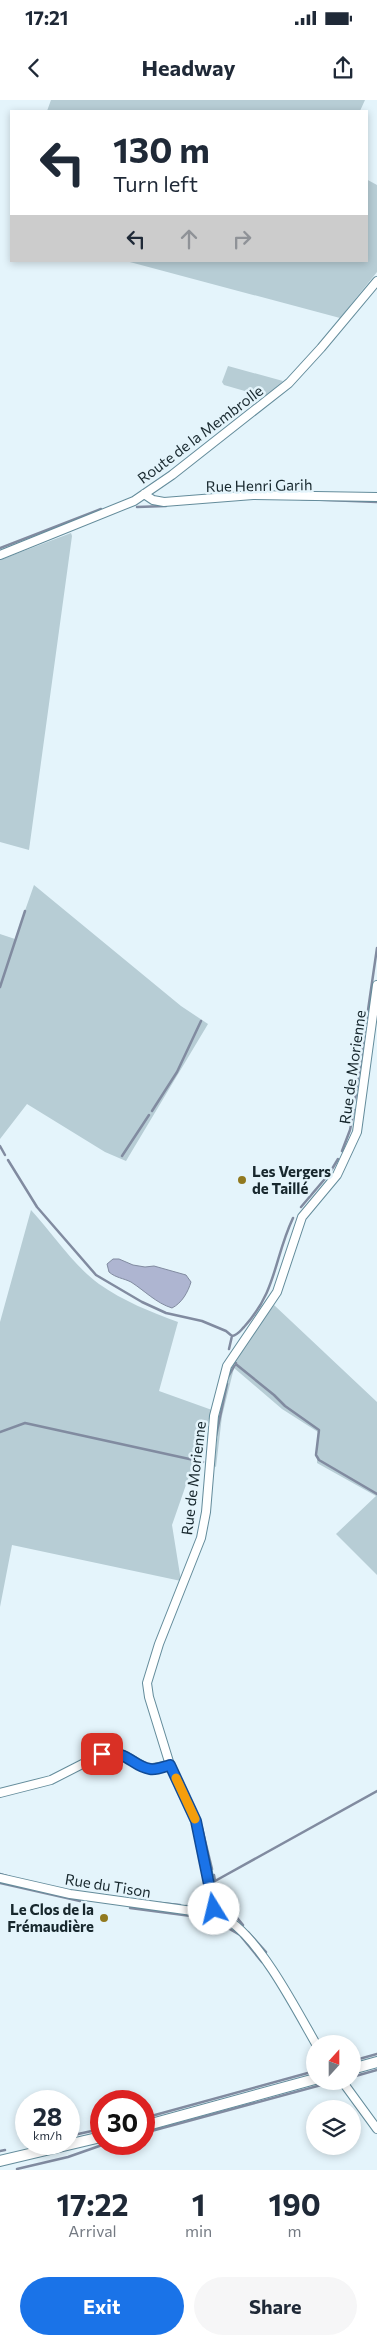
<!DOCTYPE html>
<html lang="en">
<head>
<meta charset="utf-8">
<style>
  body { margin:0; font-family:Commissioner,sans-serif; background:#f6f6f7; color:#1f2937; height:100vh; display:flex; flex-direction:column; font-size:19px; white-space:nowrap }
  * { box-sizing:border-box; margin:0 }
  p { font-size:16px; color:#747a83 }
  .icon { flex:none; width:28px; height:28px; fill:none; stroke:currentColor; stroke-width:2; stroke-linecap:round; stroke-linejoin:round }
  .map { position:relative; height:2070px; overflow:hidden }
  .side { display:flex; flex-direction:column; background:#fff; flex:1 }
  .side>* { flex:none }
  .banner { position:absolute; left:10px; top:10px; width:358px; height:152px; border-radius:0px; box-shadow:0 2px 8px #0003; background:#fff; color:#1f2937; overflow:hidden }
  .needle { width:32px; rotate:21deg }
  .fabs { position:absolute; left:306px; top:1935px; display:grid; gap:10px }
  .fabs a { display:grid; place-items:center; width:55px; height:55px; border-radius:50%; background:#fff; box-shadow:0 2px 8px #0003; font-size:25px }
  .speed { position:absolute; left:15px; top:1990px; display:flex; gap:10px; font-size:25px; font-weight:700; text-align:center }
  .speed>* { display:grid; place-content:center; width:65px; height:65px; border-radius:50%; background:#fff; box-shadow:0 2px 8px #0003; line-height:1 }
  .speed small { font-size:12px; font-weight:400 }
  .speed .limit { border:8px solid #d22; background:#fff; color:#111 }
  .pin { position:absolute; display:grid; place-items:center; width:42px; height:42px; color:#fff; margin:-21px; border-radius:10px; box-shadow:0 2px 8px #0006 }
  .me { position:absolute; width:55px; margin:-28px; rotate:351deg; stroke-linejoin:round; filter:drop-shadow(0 0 4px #0008) }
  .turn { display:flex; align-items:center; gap:18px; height:105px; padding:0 20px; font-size:22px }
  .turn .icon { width:65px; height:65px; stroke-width:2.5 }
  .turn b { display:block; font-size:35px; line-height:42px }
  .lanes { display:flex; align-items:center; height:48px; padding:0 20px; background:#0003; justify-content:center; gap:25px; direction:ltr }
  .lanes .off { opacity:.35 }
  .eta { display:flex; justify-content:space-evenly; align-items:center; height:85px; text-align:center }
  .eta b { font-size:30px; font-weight:700; line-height:35px }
  .primary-button { display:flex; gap:10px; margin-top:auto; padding:10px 20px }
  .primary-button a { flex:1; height:58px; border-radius:30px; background:#1a73e8; color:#fff; font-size:20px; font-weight:700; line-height:58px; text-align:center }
  .primary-button a+a { background:#f6f6f7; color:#1f2937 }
  .status { display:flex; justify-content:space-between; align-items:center; height:35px; padding:0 25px; background:#fff; direction:ltr }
  .status svg { height:14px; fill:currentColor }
  header { display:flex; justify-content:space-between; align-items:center; height:65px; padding:0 20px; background:#fff; font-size:22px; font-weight:700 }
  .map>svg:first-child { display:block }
  .green { fill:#b7cdd5 }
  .water { fill:#aeb5d1; stroke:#818ba0 }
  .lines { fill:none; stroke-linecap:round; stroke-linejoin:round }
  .stream { stroke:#818ba0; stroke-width:2.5 }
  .minor-casing { stroke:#648c9b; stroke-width:10 }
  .major-casing { stroke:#648c9b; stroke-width:12 }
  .minor { stroke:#fff; stroke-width:8 }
  .major { stroke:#fff; stroke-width:10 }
  .route-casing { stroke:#114b97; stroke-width:12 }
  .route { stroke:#1a73e8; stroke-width:9 }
  .slow { stroke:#f59e0b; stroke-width:9 }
  .poi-dot { fill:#91791f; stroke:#e4f4fb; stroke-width:2 }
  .labels { text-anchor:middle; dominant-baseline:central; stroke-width:5; stroke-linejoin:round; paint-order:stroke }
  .street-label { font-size:15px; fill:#18282e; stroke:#e4f4fb }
  .poi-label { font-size:15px; font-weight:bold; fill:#18282e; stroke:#e4f4fb; text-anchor:start }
</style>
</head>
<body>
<div class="status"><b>17:21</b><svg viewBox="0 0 49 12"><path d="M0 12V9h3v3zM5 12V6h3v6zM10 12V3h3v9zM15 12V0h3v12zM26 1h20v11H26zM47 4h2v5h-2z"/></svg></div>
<header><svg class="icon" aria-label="back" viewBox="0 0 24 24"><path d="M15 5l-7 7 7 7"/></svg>Headway<svg class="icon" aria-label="share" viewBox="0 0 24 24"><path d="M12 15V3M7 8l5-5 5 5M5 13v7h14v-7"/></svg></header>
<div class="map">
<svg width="377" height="2070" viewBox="0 0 377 2070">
  <rect width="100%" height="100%" fill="#e4f4fb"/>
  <path class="green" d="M51,0H365L360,11H47Z
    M366,79L377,85V172L340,218L126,161H366Z
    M228,266L283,281L265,297L224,285L222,282Z
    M71,433L72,436L29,750L0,742V460Z
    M34,785L181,906L208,924L126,1061L105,1052L27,1004L0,1039V834L15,839Z
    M31,1110C53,1134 73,1165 99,1184C123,1201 151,1212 178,1222L159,1291L212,1310L172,1425L181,1481L12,1445L0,1507V1222Z
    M274,1205L377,1302V1475L336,1434L376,1396L317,1363L318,1332L282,1309L234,1268L222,1316L216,1367L214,1366L220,1313L233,1262Z"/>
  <path class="water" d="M113,1159H119L133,1165L145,1167L154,1166L186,1175L191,1182C188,1192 182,1203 172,1208C156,1203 145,1191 131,1182C123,1178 116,1178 109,1172L107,1164Z"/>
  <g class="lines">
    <path class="stream" d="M301,399L377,402
      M137,407L166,406
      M0,448L101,409
      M0,887L25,811
      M355,1000L377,848
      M152,1011L177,972L201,921
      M0,1046L5,1055
      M342,1051L350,1030L354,1010
      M122,1056L149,1015
      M8,1060L37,1107L96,1175L142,1202L166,1213L202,1221L226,1231L232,1236L229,1249
      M301,1107L329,1074L338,1059
      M232,1236C238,1235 240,1231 244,1227C277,1191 274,1158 293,1118
      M232,1261L274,1295L285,1306L319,1330L316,1355L319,1360L377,1394
      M228,1277L236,1263
      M0,1332L25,1323L203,1362
      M216,1336L227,1284
      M202,1728L212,1769
      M195,1733L204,1779
      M0,1774L10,1777
      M214,1775L215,1781L377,1691
      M0,1783L80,1801
      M160,1803L180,1805
      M186,1806L197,1808
      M130,1808L214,1819
      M234,1814L243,1825
      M214,1820L240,1835L262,1862
      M248,1832L266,1852
      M352,1961L377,1954
      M352,1977L377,1970
      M144,2018L315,1971
      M144,2033L336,1981
      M69,2036L101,2029
      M28,2045L32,2044
      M0,2051L5,2050
      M17,2069L68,2057L105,2044"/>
    <g class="minor-casing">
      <path id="minor" d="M144,394L153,400L164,402L253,395L377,397
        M0,455L134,401L172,375L289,283L321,248L377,181
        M0,1693L51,1680L102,1654L113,1652L126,1656L148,1669L170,1665
        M0,1778L70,1794L214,1814C219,1817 226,1819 231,1822C263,1845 296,1909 316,1944
        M214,1814L212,1790L196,1721L170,1665L149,1597L147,1583L159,1544L201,1438L206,1412L214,1316L227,1266L277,1192L302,1117L337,1075L357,1032L377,885
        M342,1981L377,2029"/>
    </g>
    <g class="major-casing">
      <path id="major" d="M352,1969L377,1962
        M144,2026L315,1979
        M0,2061L101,2037"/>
    </g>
    <use href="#minor" class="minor"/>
    <use href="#major" class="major"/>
  </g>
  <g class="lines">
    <g class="route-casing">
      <path id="route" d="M102,1654C129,1650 131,1666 150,1669C157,1670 163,1667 170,1665L196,1721L214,1809"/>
    </g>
    <use href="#route" class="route"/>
    <path class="slow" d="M176,1678L195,1719"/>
  </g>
  <g class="poi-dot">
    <circle cx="242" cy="1080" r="5"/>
    <circle cx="104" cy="1818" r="5"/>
  </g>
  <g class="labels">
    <g class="street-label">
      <text transform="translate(200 334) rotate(-37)">Route de la Membrolle</text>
      <text transform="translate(259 385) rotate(-1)">Rue Henri Garih</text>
      <text transform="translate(352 967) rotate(-82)">Rue de Morienne</text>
      <text transform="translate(193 1378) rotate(-83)">Rue de Morienne</text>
      <text transform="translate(108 1785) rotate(9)">Rue du Tison</text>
    </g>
    <g class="poi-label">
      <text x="252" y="1071">Les Vergers<tspan x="252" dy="17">de Taillé</tspan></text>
      <text x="94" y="1809" text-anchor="end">Le Clos de la<tspan x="94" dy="17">Frémaudière</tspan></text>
    </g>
  </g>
</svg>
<div class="fabs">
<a><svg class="needle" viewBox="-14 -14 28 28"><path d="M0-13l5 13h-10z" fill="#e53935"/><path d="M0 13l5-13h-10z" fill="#747a83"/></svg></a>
<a><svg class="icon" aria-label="layers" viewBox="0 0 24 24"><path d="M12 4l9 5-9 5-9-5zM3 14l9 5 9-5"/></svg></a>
</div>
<div class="speed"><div>28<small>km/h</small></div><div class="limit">30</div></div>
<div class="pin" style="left:102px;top:1654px;background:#d93025"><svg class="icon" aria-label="arrive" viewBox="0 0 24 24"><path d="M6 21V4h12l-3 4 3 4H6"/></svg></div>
<svg class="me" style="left:214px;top:1809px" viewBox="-20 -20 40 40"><circle r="19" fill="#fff"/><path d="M0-13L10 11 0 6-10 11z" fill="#1a73e8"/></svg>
<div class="banner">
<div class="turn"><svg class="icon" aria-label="left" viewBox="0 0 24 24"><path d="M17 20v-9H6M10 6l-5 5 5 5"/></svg><div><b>130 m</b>Turn left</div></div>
<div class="lanes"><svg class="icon" aria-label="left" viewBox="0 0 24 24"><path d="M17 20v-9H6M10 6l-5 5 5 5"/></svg><svg class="icon off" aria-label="ahead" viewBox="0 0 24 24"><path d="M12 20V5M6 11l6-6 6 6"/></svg><svg class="icon off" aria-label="right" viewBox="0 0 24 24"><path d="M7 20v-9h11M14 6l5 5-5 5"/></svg></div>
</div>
</div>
<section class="side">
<div class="eta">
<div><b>17:22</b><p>Arrival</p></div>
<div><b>1</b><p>min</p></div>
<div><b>190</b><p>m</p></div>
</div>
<div class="primary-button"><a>Exit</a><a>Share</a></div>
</section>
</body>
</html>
